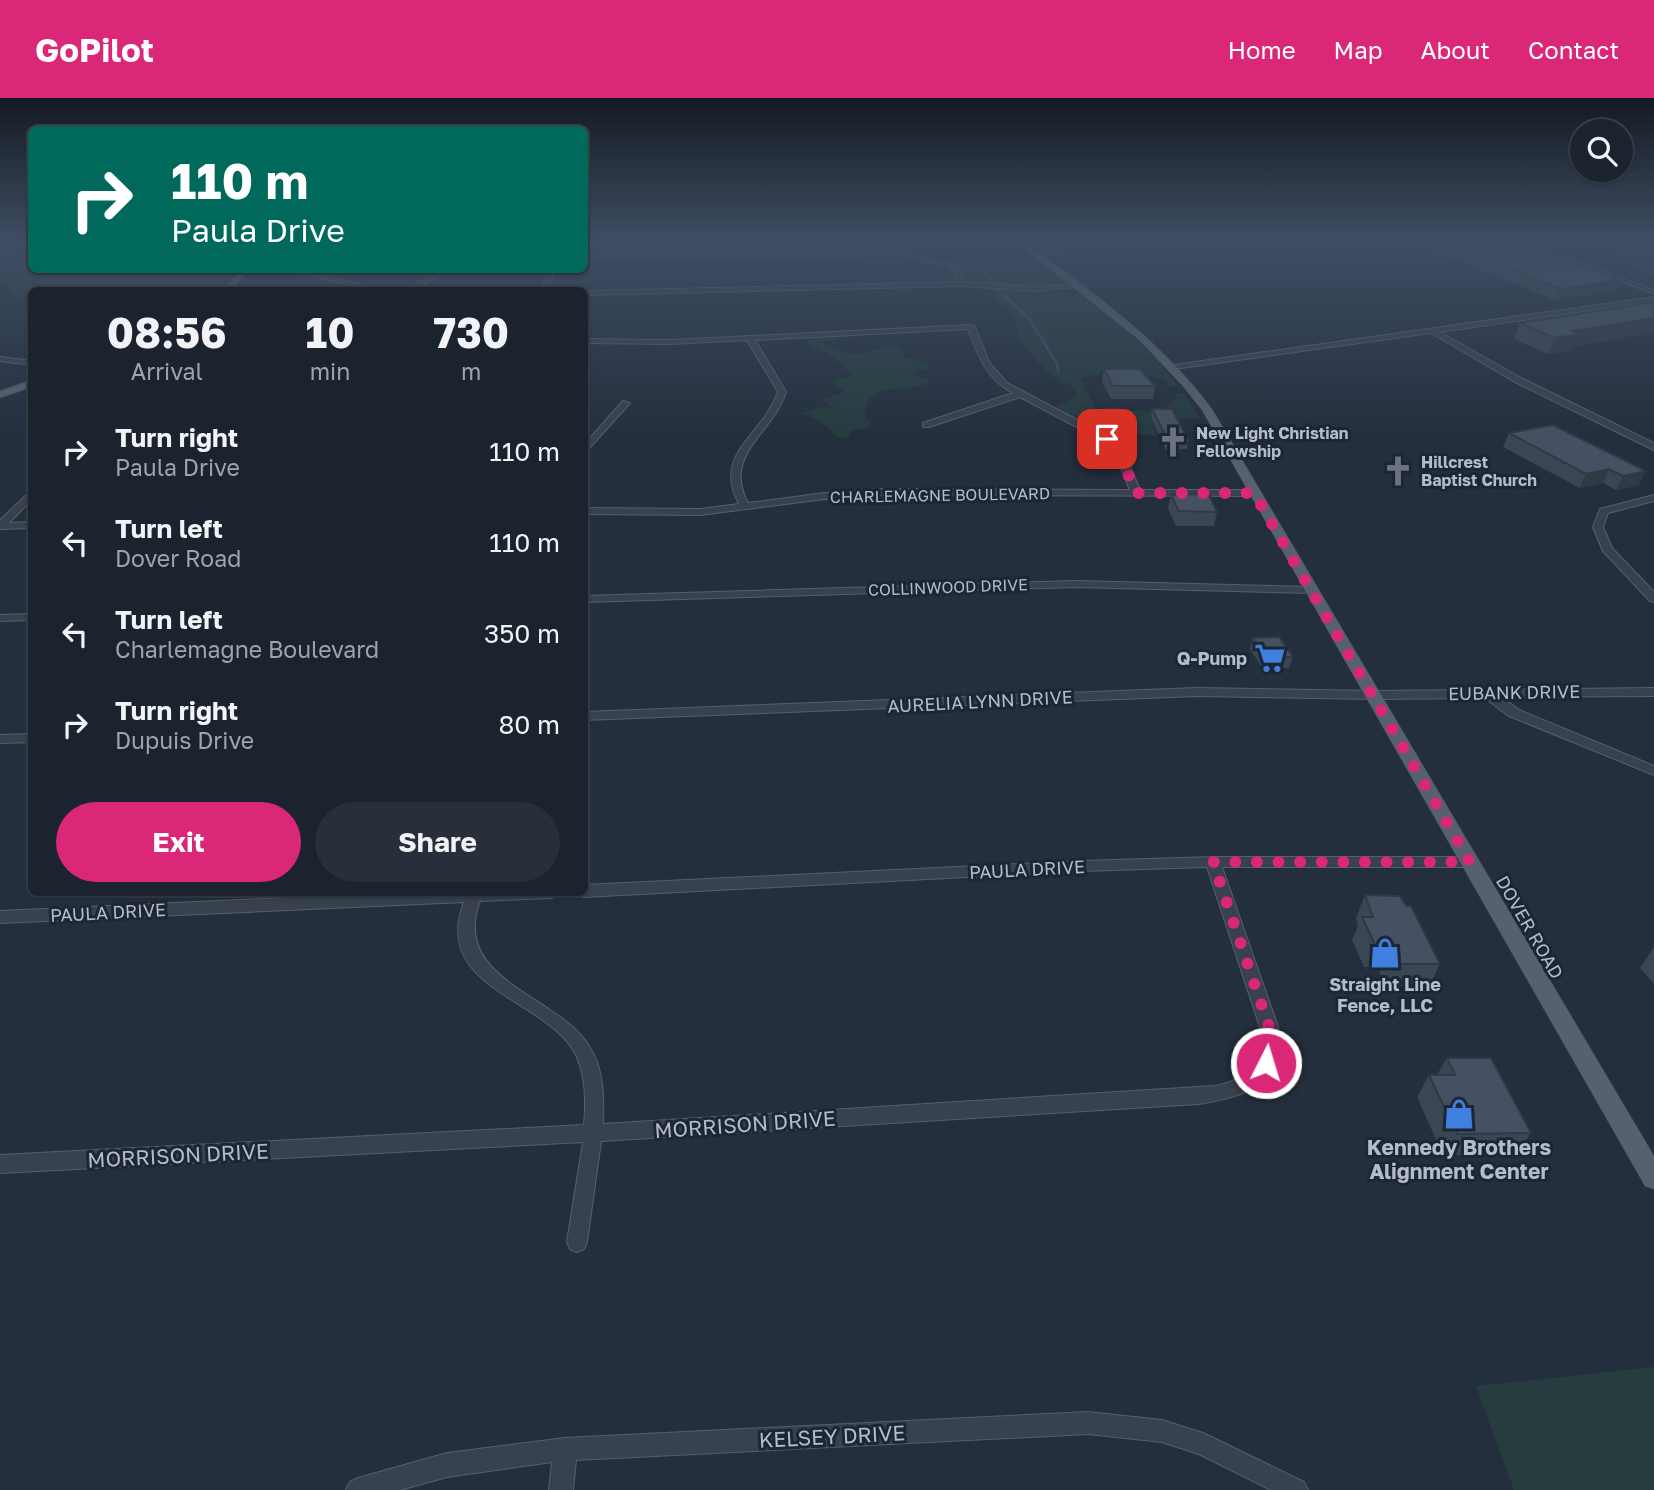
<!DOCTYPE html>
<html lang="en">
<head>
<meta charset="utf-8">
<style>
  body { margin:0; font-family:"Golos Text",sans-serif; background:#282f3a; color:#f1f3f6; height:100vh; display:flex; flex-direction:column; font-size:26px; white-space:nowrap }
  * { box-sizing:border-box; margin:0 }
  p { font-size:23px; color:#a0a4aa }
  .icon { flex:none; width:38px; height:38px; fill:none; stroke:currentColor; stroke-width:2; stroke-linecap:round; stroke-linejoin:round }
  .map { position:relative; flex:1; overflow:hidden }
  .sheet { position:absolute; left:28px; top:189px; width:560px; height:609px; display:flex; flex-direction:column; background:#1b232e; border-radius:10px; box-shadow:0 2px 5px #0004,0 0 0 2px #39404a }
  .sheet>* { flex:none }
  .top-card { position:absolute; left:28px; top:28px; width:560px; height:147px; border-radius:10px; box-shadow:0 2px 5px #0004,0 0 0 2px #39404a; background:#00695c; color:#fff; overflow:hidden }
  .controls { position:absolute; left:1570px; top:21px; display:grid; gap:14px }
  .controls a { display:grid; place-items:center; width:63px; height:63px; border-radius:50%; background:#1b232e; box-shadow:0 2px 5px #0004,0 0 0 2px #39404a; font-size:35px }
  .pin { position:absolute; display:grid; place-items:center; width:60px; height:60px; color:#fff; margin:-30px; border-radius:14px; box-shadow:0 4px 10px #0006 }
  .me { position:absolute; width:77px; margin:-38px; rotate:5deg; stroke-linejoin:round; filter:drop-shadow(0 0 5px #0008) }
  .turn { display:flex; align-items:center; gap:24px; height:147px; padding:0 28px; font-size:32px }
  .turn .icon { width:91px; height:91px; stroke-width:2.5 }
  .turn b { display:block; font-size:49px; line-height:60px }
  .eta { display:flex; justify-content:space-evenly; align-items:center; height:119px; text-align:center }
  .eta b { font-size:42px; font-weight:700; line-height:49px }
  .action { display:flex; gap:14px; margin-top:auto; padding:14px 28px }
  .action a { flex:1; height:80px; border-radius:42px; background:#db2777; color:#fff; font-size:28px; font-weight:700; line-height:80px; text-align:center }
  .action a+a { background:#282f3a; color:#f1f3f6 }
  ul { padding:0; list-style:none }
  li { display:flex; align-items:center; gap:21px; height:91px; padding:0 28px }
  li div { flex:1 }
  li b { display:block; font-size:26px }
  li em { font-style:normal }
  header { display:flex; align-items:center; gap:42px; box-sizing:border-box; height:98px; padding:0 35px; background:#db2777; color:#fff }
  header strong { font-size:33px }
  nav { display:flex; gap:38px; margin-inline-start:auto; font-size:24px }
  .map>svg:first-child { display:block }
  .green { fill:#263c3f }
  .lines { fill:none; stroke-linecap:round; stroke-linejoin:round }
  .stream { stroke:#394c67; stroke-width:2.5 }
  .minor-casing { stroke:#565f6c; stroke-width:2 }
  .major-casing { stroke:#414a57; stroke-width:1 }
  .minor { fill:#38414e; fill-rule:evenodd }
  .major { fill:#56606e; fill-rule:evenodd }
  .wall { fill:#3b4654 }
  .shaded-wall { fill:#303945 }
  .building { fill:#455162; stroke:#303945; stroke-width:2 }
  .route { stroke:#db2777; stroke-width:12; stroke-dasharray:0 21.6 }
  .labels { text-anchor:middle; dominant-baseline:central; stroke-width:6; stroke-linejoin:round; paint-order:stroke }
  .far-poi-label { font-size:16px; font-weight:bold; fill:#b4bcc9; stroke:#1d2633; text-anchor:start }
  .far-street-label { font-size:16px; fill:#b4bcc9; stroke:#1d2633 }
  .poi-label { font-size:18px; font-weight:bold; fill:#b4bcc9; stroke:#1d2633; text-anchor:end }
  .street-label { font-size:18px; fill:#b4bcc9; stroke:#1d2633 }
  .near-street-label { font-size:21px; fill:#b4bcc9; stroke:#1d2633 }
  .near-poi-label { font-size:21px; font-weight:bold; fill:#b4bcc9; stroke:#1d2633 }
</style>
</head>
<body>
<header>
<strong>GoPilot</strong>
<nav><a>Home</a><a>Map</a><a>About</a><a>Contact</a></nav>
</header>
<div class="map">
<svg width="1654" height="1392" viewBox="0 0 1654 1392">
  <rect width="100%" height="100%" fill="#242f3e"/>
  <path class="green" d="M1654,144V179L1605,156L1614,151Z
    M31,148L32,172H238L218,192H32L31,205L14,197L0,181V151Z
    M1024,155L1063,184L1064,188L1043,190L970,185L957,170L942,163Z
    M1005,191L1077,195L1126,232L1157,262L1178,288L1162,289L1169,288L1166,282L1134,273L1100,274L1099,276L1080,280L1095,310L1075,320L1054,310L1074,300L1077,295L1069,285H1061L1045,272L1019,242L1015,223L1005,207L995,204L994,195L1004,194Z
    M829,236H837L840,239L823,245C827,249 854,257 860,256C874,254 888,244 903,252V258L929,267L928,271L916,272L912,278L930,281L929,284C907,297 863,280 865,321L872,325L866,330L852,332L847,341L838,339L820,323L802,315L819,309L834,310L822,301L845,294L831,283L852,277L833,258L809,247V243Z
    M1166,295L1184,296L1200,321L1150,319L1157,337H1115L1125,348L1120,349L1110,338L1082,324L1103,316L1105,310L1117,309L1121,313H1156L1157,310L1168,309L1172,303L1178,301L1175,296Z
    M1654,1269V1392H1514L1476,1288Z"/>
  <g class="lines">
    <path class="stream" d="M970,162L994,183
      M997,191L1029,220L1057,266L1058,274"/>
    <g class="minor-casing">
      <path id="minor" d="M1073,142H1081L1058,154L1035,158L1032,156L1054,151Z
        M881,152L900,153L951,167L958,172L965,184L1035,189L1082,186L1086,188L1035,193L962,188L584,197V193L958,184L953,174L947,169L900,157L584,162V158Z
        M1558,156L1654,192V196L1558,158Z
        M243,172L310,173L378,192H368L310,177L245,175L242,173Z
        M441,172H448L413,192H405Z
        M549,172H555L547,192H541Z
        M1654,199V203L1440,234L1521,280L1654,345V352L1515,284L1431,235L1174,271L1170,269L1174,267Z
        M971,227L975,229L989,264L1007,285L1113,341L1123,352L1140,392H1254L1259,395L1254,398L883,397L825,401L700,417L584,416V410L700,411L739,406C712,355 762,339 778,294L747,242L670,246L584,245V241L670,242ZM968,231C978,258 987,281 1013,295L923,325V329H929L1020,299L1107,345L1114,353L1130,392L883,391L825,395L748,405C722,356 772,337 786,294L755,242Z
        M0,259L32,263V267L0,263Z
        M623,303L630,305L584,356V347Z
        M32,392V401L9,425L32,424V430L0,431V422Z
        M1654,397V403L1608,415L1603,429L1612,450L1654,494V504L1650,503L1603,453L1593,429L1600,411Z
        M1076,483L1311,489L1317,492L1311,495L1076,489L584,504V498Z
        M32,516V522L0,523V517Z
        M1197,590L1375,593L1654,590V598L1501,599L1519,612L1654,668V677L1509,618L1485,600L1375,601L1197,598L584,622V614Z
        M32,636V644L0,645V637Z
        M1213,759H1470L1475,760L1477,764L1475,768L1470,769H1222L1278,929C1281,986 1249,998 1199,1006L601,1043L587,1144L584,1151L577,1154L570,1151L567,1144L583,1044L0,1075V1057L584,1027C586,1005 586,979 577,959C551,901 430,892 464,804L0,825V813L418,794H559L552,800L480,803C450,882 556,896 589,948C604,970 604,1001 603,1026L1215,988C1252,980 1262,967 1260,929L1207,769L1082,773L584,799L579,797L577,794H584V787L1082,763Z
        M1088,1314L1162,1322L1203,1335L1304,1384L1308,1392H1271L1199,1356L1162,1344L1088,1336L576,1362L573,1392H549L552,1364L447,1379L400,1392H346L350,1384L358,1380L447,1355L565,1340Z"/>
    </g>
    <g class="major-casing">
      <path id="major" d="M1013,142H1022C1091,193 1161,242 1212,311L1654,1058V1091L1645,1088L1202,312L1182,287L1138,241Z
        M242,172H250L230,192H222Z
        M32,282V289L0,300V293Z"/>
    </g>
    <use href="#minor" class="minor"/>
    <use href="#major" class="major"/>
  </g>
  <path class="wall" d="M1410,142H1513L1616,193L1555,202L1410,143Z
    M1654,204V235L1575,248L1573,252L1548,256L1514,241L1520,225Z
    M1104,271L1155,288L1153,301H1111L1102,284Z
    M1152,311L1188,342L1187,351L1166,352L1151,320Z
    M1553,327L1639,387L1616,392L1603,385L1580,390L1503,349L1509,335Z
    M1171,397L1217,414L1214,428H1176L1168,411Z
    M1253,540L1293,559L1289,570L1263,571L1250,551Z
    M1365,797L1406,808L1440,866L1429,889L1386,888L1377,869H1364L1352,842L1358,828L1356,820Z
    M1654,849V886L1640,870Z
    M1447,960L1531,1035L1515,1057H1443L1417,999L1429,977H1437Z"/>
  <path class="shaded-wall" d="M1621,182L1616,193L1555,202L1560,191Z
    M1654,220V235L1575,248L1573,252L1548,256L1555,240L1573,233Z
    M1609,371L1603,385L1580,390L1586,376Z
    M1646,373L1639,387L1616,392L1623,378Z"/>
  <path class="building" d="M1436,142H1513L1621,182L1560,191Z
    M1654,204V220L1573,233L1580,236L1555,240L1520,225Z
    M1104,271H1140L1155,288H1113Z
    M1152,311H1172L1188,342H1168Z
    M1553,327L1646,373L1623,378L1609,371L1586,376L1509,335Z
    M1199,396L1209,397L1217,414L1179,413L1171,397Z
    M1279,539L1293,559L1266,560L1253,540Z
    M1365,797L1400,798L1406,808H1411L1440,866H1397L1388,847H1375L1362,819H1373Z
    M1447,960H1491L1531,1035L1457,1036L1429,977H1455Z"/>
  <linearGradient id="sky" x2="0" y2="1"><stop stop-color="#141a22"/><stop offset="0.42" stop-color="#3f4d63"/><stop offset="1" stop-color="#3f4d63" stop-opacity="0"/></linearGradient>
  <rect width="1654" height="337" fill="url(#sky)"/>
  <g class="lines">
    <path class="route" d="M1107,341L1118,352L1136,395H1254L1470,764H1213L1269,929L1271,944L1266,965"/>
  </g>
  <defs>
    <g id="church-bare" transform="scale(2.415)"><path d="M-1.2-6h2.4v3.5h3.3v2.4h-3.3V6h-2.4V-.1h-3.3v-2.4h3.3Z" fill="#6b7280" stroke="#1d2633" stroke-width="2.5" paint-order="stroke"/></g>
    <g id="supermarket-bare" transform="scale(2.415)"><path d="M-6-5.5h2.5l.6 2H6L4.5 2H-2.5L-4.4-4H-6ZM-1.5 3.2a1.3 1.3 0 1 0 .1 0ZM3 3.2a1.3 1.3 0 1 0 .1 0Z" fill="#3f7fe0" stroke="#1d2633" stroke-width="2.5" paint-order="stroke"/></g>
    <g id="shop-bare" transform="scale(2.415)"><path d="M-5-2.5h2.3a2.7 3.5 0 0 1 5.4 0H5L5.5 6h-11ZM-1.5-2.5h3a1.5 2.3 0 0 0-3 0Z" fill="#3f7fe0" stroke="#1d2633" stroke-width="2.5" paint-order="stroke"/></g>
  </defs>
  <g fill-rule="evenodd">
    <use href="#church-bare" x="1173" y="344"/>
    <use href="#church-bare" x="1398" y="373"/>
    <use href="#supermarket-bare" x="1270" y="560"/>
    <use href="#shop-bare" x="1385" y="855"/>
    <use href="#shop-bare" x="1459" y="1016"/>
  </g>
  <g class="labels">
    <g class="far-poi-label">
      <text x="1196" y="335">New Light Christian<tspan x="1196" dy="18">Fellowship</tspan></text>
      <text x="1421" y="364">Hillcrest<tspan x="1421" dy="18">Baptist Church</tspan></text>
    </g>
    <g class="far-street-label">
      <text transform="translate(940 397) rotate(-1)">CHARLEMAGNE BOULEVARD</text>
      <text transform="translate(948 489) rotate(-2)">COLLINWOOD DRIVE</text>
    </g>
    <g class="poi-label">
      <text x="1247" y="560">Q-Pump</text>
      <text x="1385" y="886" text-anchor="middle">Straight Line<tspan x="1385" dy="21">Fence, LLC</tspan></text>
    </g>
    <g class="street-label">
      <text transform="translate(1514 594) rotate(-1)">EUBANK DRIVE</text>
      <text transform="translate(980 603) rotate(-3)">AURELIA LYNN DRIVE</text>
      <text transform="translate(1027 771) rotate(-3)">PAULA DRIVE</text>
      <text transform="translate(108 814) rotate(-3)">PAULA DRIVE</text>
      <text transform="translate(1530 829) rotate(60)">DOVER ROAD</text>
    </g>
    <g class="near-street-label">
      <text transform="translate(745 1026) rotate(-4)">MORRISON DRIVE</text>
      <text transform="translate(178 1057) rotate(-3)">MORRISON DRIVE</text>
      <text transform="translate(832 1338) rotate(-3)">KELSEY DRIVE</text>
    </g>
    <g class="near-poi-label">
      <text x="1459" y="1049">Kennedy Brothers<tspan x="1459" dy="24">Alignment Center</tspan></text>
    </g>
  </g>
</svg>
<div class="controls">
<a><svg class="icon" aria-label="search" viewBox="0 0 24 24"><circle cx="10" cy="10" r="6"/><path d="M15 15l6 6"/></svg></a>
</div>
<div class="pin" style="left:1107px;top:341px;background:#d93025"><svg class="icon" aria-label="arrive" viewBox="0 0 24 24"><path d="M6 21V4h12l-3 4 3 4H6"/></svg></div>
<svg class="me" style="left:1266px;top:965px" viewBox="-20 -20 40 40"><circle r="17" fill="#db2777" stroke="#fff" stroke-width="3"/><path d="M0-11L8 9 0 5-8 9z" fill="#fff"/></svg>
<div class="top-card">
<div class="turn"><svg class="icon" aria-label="right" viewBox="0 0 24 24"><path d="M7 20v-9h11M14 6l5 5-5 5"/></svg><div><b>110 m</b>Paula Drive</div></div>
</div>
<section class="sheet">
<div class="eta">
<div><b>08:56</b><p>Arrival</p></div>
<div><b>10</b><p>min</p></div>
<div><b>730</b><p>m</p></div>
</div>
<ul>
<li><svg class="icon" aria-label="right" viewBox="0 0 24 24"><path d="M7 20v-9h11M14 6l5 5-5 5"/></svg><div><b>Turn right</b><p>Paula Drive</p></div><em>110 m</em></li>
<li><svg class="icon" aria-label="left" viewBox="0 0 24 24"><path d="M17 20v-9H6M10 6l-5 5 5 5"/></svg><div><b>Turn left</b><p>Dover Road</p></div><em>110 m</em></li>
<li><svg class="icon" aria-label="left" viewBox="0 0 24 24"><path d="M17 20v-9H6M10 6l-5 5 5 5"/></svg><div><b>Turn left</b><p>Charlemagne Boulevard</p></div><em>350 m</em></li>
<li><svg class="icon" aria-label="right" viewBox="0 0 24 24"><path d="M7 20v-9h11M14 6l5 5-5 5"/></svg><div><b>Turn right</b><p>Dupuis Drive</p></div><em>80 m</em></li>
</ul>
<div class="action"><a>Exit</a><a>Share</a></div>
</section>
</div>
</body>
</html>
